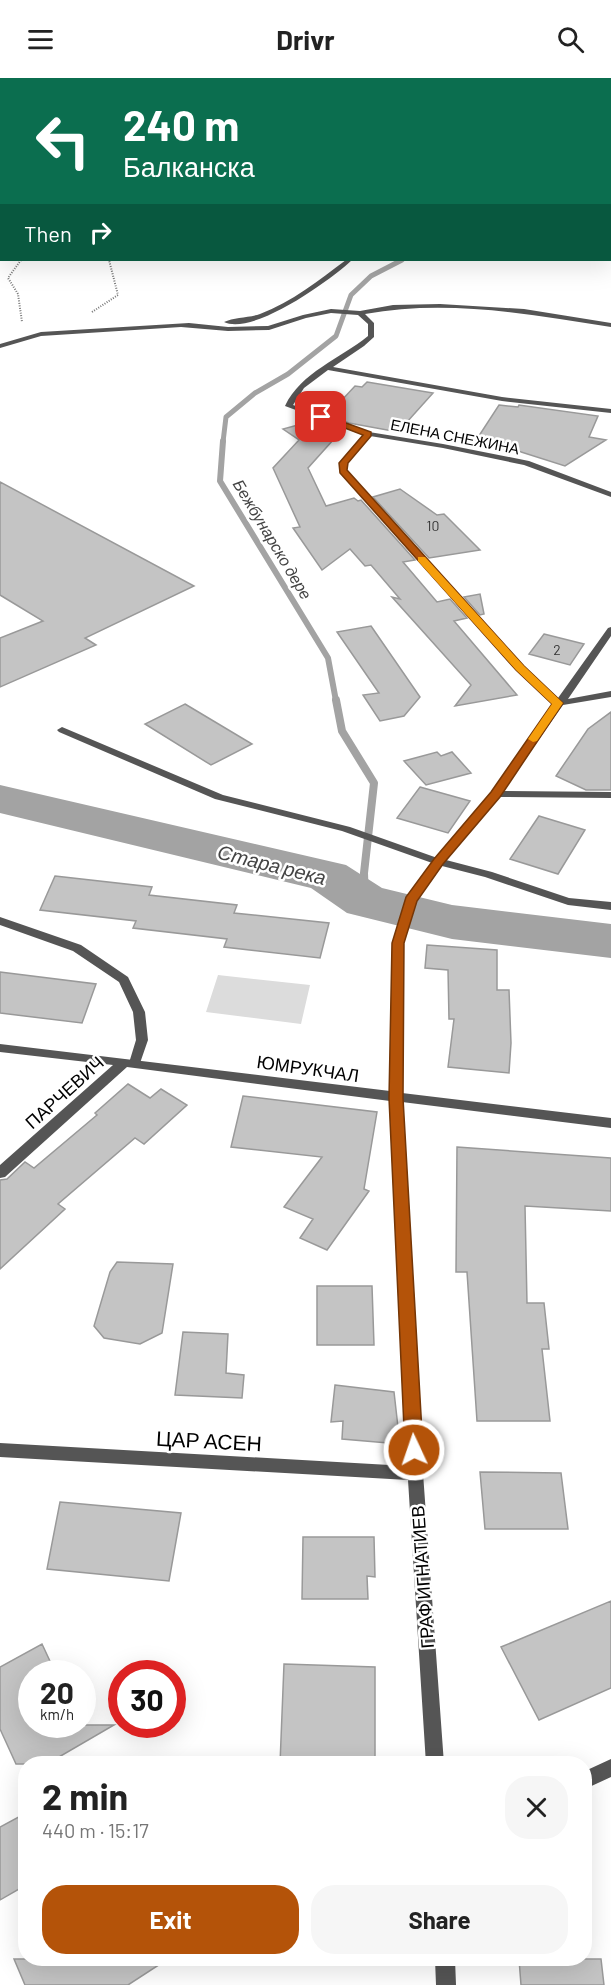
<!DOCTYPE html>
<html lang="en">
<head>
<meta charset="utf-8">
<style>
  body { margin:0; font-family:Barlow,sans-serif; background:#f6f6f6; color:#222; height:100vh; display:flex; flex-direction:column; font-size:22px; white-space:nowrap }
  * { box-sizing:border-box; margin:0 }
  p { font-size:20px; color:#767676 }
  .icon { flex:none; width:33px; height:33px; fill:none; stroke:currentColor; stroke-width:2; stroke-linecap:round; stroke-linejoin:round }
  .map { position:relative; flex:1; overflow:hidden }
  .panel { position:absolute; left:18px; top:1678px; width:574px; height:210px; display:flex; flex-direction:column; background:#fff; border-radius:24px; box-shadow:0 6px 24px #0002 }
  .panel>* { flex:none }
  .guide { position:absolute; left:0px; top:0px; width:612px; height:183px; box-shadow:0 6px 24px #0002; background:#0b6e4f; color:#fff; overflow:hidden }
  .speed { position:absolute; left:18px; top:1582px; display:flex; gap:12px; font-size:30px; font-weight:700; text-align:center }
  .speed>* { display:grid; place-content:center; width:78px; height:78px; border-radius:50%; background:#fff; box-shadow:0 6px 24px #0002; line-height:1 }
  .speed small { font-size:15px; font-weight:400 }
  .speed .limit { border:9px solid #d22; background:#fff; color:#111 }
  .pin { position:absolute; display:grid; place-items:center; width:51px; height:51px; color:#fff; margin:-26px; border-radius:12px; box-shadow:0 3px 9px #0006 }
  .me { position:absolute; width:66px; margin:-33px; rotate:357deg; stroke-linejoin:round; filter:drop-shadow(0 0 4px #0008) }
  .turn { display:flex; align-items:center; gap:21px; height:126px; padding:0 24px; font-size:27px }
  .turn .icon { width:78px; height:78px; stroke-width:2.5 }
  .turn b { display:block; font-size:42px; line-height:51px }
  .then { display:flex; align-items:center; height:57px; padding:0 24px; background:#0003; gap:12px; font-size:22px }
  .round { display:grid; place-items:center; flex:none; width:63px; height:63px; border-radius:24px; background:#f6f6f6 }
  .overview { display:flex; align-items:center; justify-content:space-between; height:102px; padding:0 24px }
  h1 { font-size:36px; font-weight:700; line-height:45px }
  .button { display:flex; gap:12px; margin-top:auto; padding:12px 24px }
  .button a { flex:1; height:69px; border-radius:24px; background:#b45309; color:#fff; font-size:24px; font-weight:700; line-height:69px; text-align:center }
  .button a+a { background:#f6f6f6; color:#222 }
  header { display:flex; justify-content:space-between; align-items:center; height:78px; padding:0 24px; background:#fff; font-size:27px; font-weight:700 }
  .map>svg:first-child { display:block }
  .green { fill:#dcdcdc }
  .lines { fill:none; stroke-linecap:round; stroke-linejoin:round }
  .stream-far2 { stroke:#a3a3a3; stroke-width:5 }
  .stream-far1 { stroke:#a3a3a3; stroke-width:6 }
  .stream { stroke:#a3a3a3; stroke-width:8 }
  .river { fill:#a3a3a3; fill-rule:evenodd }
  .building { fill:#c4c4c4; stroke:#999; stroke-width:1.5 }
  .path { stroke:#777; stroke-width:2; stroke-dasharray:1 1.5; stroke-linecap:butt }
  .lane { fill:#555; fill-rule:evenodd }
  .street { fill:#555; fill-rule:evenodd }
  .route { fill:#b45309; stroke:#753606; stroke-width:1.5 }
  .slow { fill:#f59e0b }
  .labels { text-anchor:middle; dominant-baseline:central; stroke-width:5; stroke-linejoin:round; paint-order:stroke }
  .far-number-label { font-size:14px; fill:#313131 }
  .far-street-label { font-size:15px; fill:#000; stroke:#fff }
  .far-water-label { font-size:16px; font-style:italic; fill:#444; stroke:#fff }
  .street-label { font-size:18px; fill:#000; stroke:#fff }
  .water-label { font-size:20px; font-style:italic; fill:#444; stroke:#fff }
  .near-street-label { font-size:21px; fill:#000; stroke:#fff }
</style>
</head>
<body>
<header><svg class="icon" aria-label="menu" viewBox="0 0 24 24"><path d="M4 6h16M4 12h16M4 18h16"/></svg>Drivr<svg class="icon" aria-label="search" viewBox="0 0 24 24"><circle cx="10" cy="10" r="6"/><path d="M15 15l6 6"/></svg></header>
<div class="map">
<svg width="611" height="1907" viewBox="0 0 611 1907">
  <rect width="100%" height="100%" fill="#fff"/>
  <path class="green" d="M0,0H546L2,2L0,101Z
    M218,897L310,907L301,946L206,934Z"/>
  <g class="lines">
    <path class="stream-far2" d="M223,364L226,339L255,315L288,296L336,258L351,217L371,198L402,182"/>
    <path class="stream-far1" d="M223,363L220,403L328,580L336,623"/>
    <path class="stream" d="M336,622L342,653L374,705L364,795L365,823"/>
    <path class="river" d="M0,707L346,787L382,810L452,827L611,846V880L452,861L347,835L311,810L0,735Z"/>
  </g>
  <path class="building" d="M367,304L433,315L398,354L349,345L328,337L355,308L362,309Z
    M499,327L518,329L519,327L598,338L589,359L606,362L565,388L518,373L473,367Z
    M316,342L342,352L308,390L326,428L354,420L358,423L361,422L415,482L403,484L437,524L450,521L467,540L454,543L517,617L455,628L471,607L392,519L400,521L371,487L365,488L350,471L322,492L293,450L300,449L273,390L299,362L283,351Z
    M0,404L194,508L85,560L96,567L0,609V560L43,543L0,517Z
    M400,411L437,437L444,436L480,472L429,480L373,419Z
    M480,516L484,536L480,537L464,519Z
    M371,548L420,619L404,638L380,643L363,617L379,615L337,554Z
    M544,556L584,566L570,587L529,576Z
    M185,626L252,666L211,687L145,646Z
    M611,634V712H586L556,698L588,651Z
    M437,674L441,678L452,674L471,695L426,707L404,683Z
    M420,709L470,723L448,755L397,740Z
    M539,738L585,752L558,796L510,781Z
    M55,798L152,809L149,817L237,827L234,835L329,845L320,880L224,869L227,861L133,850L136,843L40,832Z
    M427,867L497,872V912H509L511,965L509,995L448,989L454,941H449L448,892L425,890Z
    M0,894L96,906L82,945L0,935Z
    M128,1006L150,1020L161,1011L187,1027L144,1066L135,1060L58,1126L65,1131L0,1191V1102L7,1101L25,1084L34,1090L97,1037L95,1035Z
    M243,1018L377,1034L364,1111L369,1113L327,1172L300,1160L313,1141L284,1129L322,1079L231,1069Z
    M457,1069L611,1080V1133L525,1128L527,1225H544L549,1271H542L550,1343H477L467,1194H456Z
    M117,1184L173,1186L162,1255L140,1266L104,1260L94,1248L110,1194Z
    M317,1208H372L374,1267H317Z
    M183,1254L228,1256L226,1295L244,1297L242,1320L175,1317Z
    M335,1307L394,1314L399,1358L388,1365L342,1361L343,1343L331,1344Z
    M480,1394L561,1395L568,1451H485Z
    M60,1424L181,1435L169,1503L47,1491Z
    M303,1459H374L375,1499L367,1498L368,1521H302Z
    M611,1523V1610L539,1642L501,1569Z
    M42,1566L56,1596H32V1647H114L47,1686H16L0,1651V1589Z
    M284,1586L375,1589V1686H280Z
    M26,1735V1807L0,1822V1749Z
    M14,1881H168L128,1907H25Z
    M519,1881H601L604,1907H521Z"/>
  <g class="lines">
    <path class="path" d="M21,182L8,200L18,216L22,244
      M92,234L118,217L109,182"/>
    <path class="lane" d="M62,649L223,717L350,749L443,782L444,784L439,787L435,786L342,753L215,721L59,654L57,652Z
      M0,839L81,867L128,899L145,934L148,962L139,988H131L129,985L136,962L133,934L119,904L73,873L0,847Z"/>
    <path class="street" d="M346,182H352C331,202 253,258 224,244C234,239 248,240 260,236C292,224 319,202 346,182Z
      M440,226L524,231L611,245V249C530,236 446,221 365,236L374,245V259L364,268L333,289L502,319L611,331V335L502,323L328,292L304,310L293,327L369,354L443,366L529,383L611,414V419L524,387L443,370L370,358L347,385V393L523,588L558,620L608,550L611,549V558L568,621L611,613V619L563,627L503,713L611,714V720L499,719L446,782L492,794L569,820L611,824V832L568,827L485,799L442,788L416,823L404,865L402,1015L611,1040V1050L402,1024L423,1395L444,1686H426L408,1402L0,1379V1365L407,1388L390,1023L127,989L5,1099L0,1100V1087L113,987L0,974V966L390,1013L392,865L406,822L435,782L492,714L554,626L517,592L340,395L339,385L363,357L285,328C301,294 340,281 368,258V246L358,237L331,235L306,240L269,252L228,253L181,249L41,258L0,270V266L41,254L189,245L228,249L268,248L303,237L331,231L360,233L393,227Z
      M611,1681V1699L585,1711V1693Z
      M435,1881H455L456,1907H436Z"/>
  </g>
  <path class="route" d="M319,337H324L371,354V358L348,385L347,392L524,588L563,625L500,719L443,786L417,823L404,865L403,1020L423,1372L420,1377L414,1379L408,1377L405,1372L389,1020L392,865L406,819L434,781L491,714L552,626L516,592L340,395L339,385L363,357L319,340Z"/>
  <path class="slow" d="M418,479H425L524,588L563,625L537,663L533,664L528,661L552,626L516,592L418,483Z"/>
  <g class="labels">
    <g class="far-number-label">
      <text x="433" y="447">10</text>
      <text x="557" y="571">2</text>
    </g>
    <g class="far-street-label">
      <text transform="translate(455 358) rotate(11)">ЕЛЕНА СНЕЖИНА</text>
    </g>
    <g class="far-water-label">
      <text transform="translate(273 461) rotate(59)">Бежбунарско дере</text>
    </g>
    <g class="street-label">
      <text transform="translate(308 990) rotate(8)">ЮМРУКЧАЛ</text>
      <text transform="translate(64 1014) rotate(-42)">ПАРЧЕВИЧ</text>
      <text transform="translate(422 1499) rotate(-94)">ГРАФ ИГНАТИЕВ</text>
    </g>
    <g class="water-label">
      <text transform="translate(272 786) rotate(14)">Стара река</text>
    </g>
    <g class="near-street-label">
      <text transform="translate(209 1362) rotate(3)">ЦАР АСЕН</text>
    </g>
  </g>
</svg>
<div class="speed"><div>20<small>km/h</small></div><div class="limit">30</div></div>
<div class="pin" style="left:321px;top:339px;background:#d93025"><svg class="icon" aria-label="arrive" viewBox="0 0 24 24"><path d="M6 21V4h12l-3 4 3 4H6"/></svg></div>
<svg class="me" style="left:414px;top:1372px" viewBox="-20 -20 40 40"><circle r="17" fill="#b45309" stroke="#fff" stroke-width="3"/><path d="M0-11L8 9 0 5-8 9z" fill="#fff"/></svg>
<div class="guide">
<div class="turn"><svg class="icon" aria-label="left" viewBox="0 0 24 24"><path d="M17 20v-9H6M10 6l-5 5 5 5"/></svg><div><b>240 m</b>Балканска</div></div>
<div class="then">Then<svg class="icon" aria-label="right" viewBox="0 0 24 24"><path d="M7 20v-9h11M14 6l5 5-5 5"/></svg></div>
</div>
<section class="panel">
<div class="overview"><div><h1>2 min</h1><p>440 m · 15:17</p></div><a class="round"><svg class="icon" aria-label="close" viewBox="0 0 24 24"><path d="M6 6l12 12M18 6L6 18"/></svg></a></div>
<div class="button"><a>Exit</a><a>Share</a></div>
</section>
</div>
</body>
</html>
